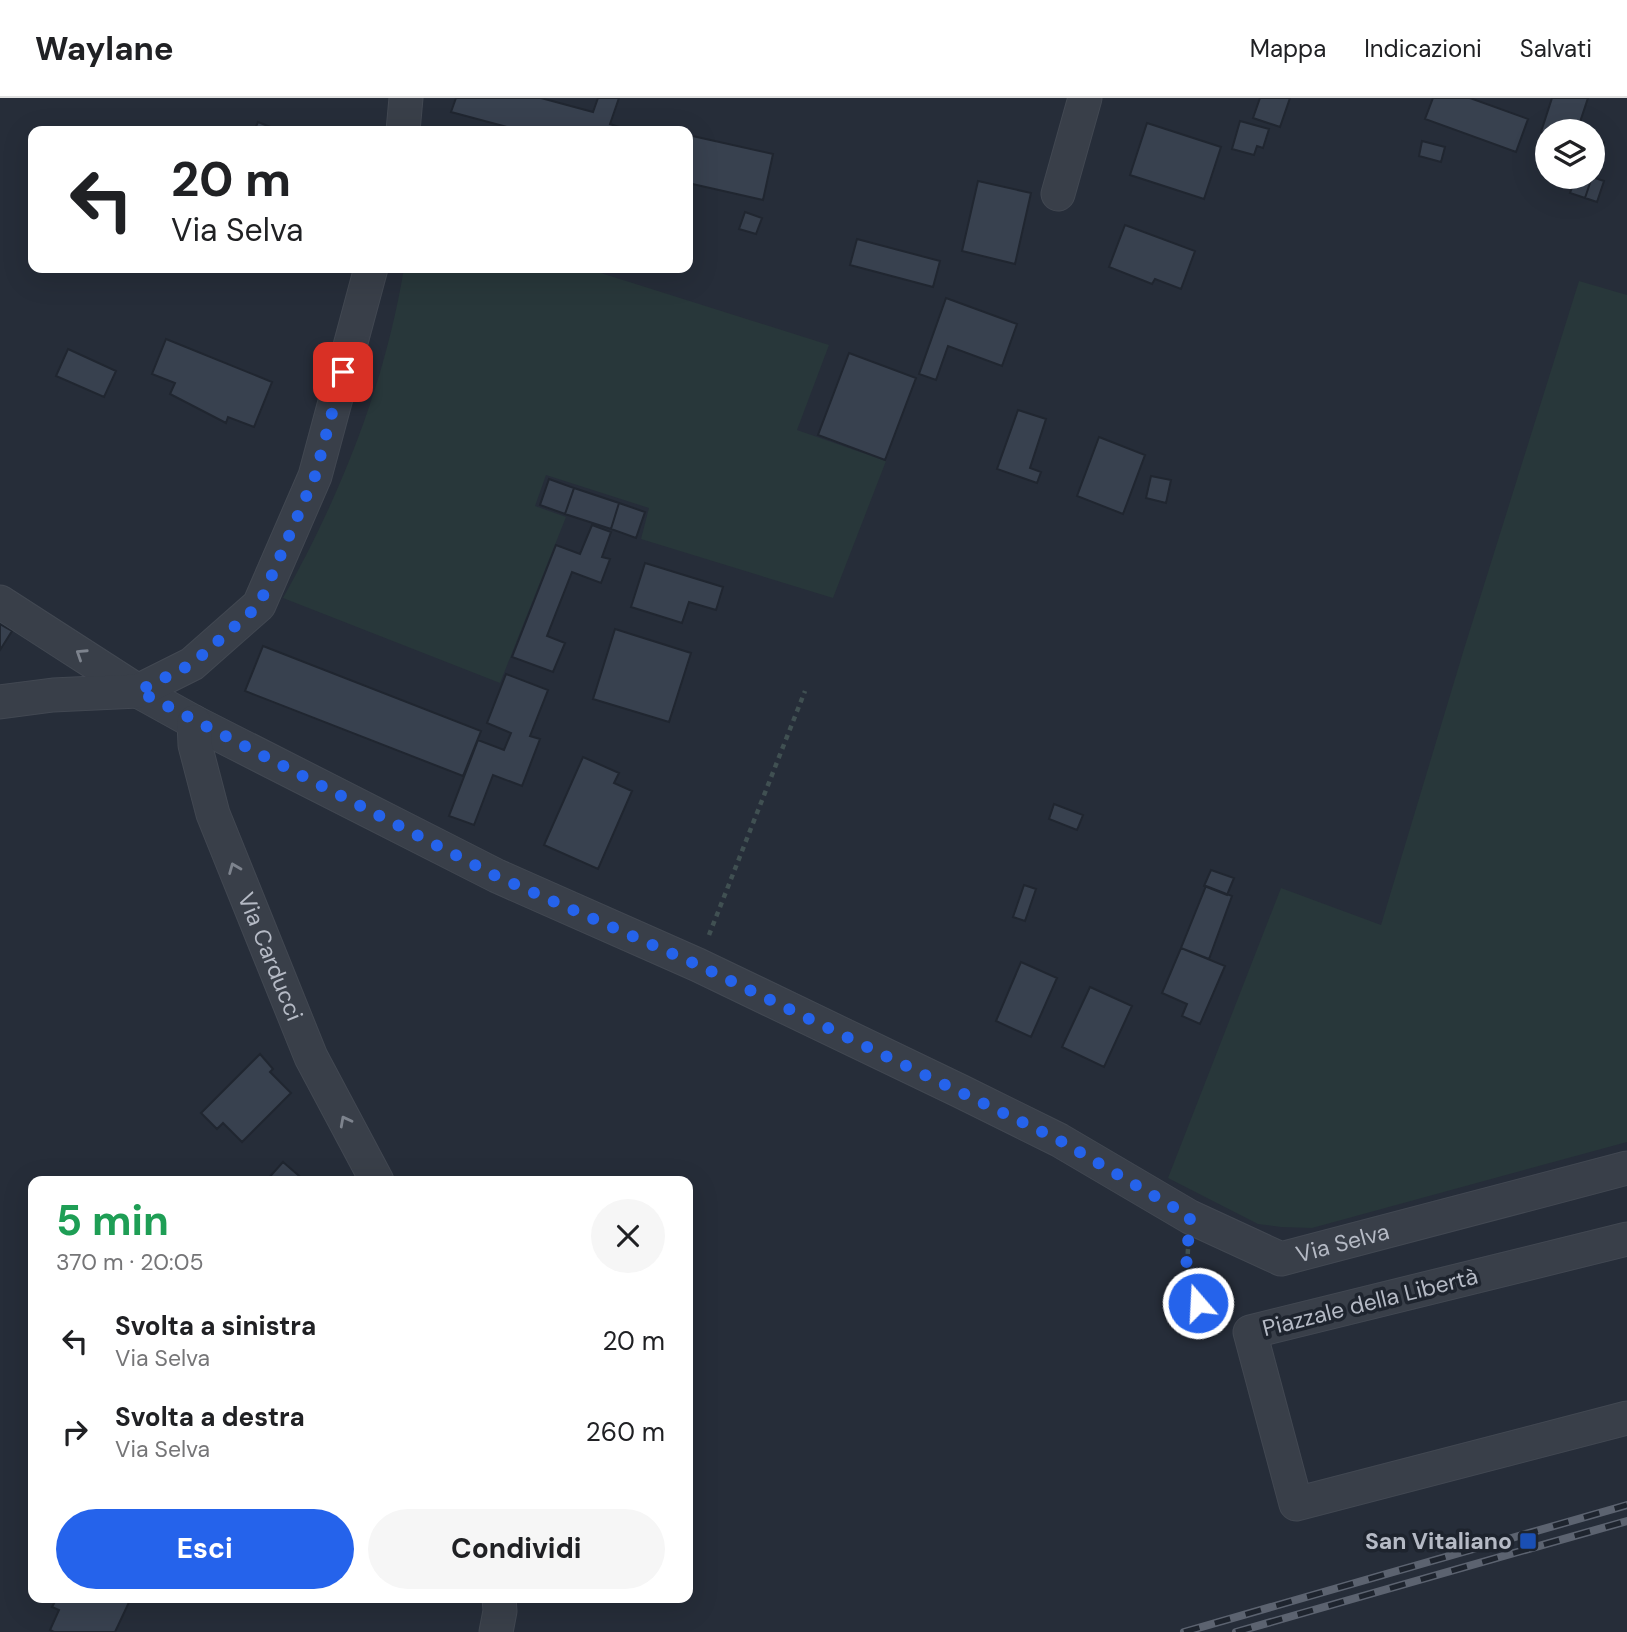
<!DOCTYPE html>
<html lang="it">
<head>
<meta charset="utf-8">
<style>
  body { margin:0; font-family:"DM Sans",sans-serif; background:#f6f6f6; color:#202124; height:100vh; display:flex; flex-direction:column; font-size:26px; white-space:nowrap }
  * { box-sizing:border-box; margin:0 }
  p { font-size:23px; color:#757577 }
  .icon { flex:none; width:38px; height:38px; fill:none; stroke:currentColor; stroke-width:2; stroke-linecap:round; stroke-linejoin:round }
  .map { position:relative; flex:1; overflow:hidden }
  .details { position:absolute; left:28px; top:1078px; width:665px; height:427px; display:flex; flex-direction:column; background:#fff; border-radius:14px; box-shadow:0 7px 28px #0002 }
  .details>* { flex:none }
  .top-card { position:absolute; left:28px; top:28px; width:665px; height:147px; border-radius:14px; box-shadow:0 7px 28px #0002; background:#fff; color:#202124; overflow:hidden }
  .controls { position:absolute; left:1535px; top:21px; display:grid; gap:14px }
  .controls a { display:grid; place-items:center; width:70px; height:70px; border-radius:50%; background:#fff; box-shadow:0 7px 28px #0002; font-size:35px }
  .pin { position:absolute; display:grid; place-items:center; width:60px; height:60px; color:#fff; margin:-30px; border-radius:14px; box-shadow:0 4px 10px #0006 }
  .me { position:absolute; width:77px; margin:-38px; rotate:341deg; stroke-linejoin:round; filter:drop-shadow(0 0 5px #0008) }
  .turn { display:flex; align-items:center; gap:24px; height:147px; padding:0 28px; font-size:32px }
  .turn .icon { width:91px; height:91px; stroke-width:2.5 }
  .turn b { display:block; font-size:49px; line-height:60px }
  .round { display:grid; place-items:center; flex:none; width:74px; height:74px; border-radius:37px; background:#f6f6f6 }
  .headline { display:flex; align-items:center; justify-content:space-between; height:119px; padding:0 28px }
  h1 { font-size:42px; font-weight:700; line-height:52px; color:#1e9e55 }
  .primary-button { display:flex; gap:14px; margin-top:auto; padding:14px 28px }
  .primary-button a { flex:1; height:80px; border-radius:42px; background:#2563eb; color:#fff; font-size:28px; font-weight:700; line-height:80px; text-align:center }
  .primary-button a+a { background:#f6f6f6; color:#202124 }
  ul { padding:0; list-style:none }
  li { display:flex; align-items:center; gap:21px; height:91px; padding:0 28px }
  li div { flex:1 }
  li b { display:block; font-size:26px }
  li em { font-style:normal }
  header { display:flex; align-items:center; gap:42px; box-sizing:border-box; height:98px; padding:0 35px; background:#fff; border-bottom:2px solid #e0e0e0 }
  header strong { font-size:33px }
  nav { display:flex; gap:38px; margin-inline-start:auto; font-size:24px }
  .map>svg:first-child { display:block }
  .green { fill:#28373a }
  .building { fill:#38414f; stroke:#202630; stroke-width:2 }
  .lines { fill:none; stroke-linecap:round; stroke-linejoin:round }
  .minor-casing { stroke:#424852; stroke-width:35 }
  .path { stroke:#405052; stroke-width:4.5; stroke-dasharray:5 5; stroke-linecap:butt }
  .minor { stroke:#393f49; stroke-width:33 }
  .rail-casing { stroke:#5c6370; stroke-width:8 }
  .rail { stroke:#1e242e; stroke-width:5; stroke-dasharray:16; stroke-linecap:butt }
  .oneway { stroke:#7d838d }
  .route { stroke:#2563eb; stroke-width:12; stroke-dasharray:0 21.6 }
  .transit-dot { fill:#1a4fb4; stroke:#1e242e; stroke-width:2.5 }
  .labels { text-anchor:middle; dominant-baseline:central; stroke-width:7; stroke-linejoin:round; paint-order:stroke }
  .street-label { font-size:23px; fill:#b5bac5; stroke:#1e242e }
  .poi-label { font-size:23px; font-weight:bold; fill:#b5bac5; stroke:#1e242e; text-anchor:end }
</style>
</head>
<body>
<header>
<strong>Waylane</strong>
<nav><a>Mappa</a><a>Indicazioni</a><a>Salvati</a></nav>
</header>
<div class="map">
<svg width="1627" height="1534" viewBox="0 0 1627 1534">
  <rect width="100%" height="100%" fill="#262d39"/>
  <path class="green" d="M404,170H585L829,247L797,332L886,363L833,500L641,441L649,410L546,377L535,408L566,419L500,585L283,500C341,397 385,286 404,170Z
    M1579,183L1627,197V1044L1312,1130L1281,1129L1258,1126L1168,1080L1281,790L1381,827L1464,551Z"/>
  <path class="building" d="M456,0H541L593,14L598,0H619L610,26L631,33H522L451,14Z
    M1260,0H1290L1280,29L1253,20Z
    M1433,0H1470L1528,21L1516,54L1425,21Z
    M1552,0H1588L1577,33H1547V62L1538,58L1546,36L1541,34Z
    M1240,23L1269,31L1263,50L1257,48L1254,57L1232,51Z
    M258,24L280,33H254Z
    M1147,25L1221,49L1204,101L1130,77Z
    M688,37L773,56L763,102L688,85Z
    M1592,40L1604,44L1592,77Z
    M1422,43L1445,49L1441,64L1419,58Z
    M1576,79H1592L1585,100L1570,95Z
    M1592,79L1604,83L1597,104L1585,100Z
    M978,83L1031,95L1015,166L962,153Z
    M745,114L762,120L756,136L739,131Z
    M1125,127L1195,153L1181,191L1155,181L1152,186L1109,169Z
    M857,141L940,163L933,189L850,167Z
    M946,200L1017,226L1002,268L948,248L936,282L919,276Z
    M166,241L272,284L254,329L228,319L226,325L170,296L175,285L152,276Z
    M68,251L116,273L104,299L56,278Z
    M849,255L916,280L885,362L818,337Z
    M1018,312L1046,321L1030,370L1041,374L1037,385L997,371Z
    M1099,339L1145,357L1123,416L1077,398Z
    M1151,378L1171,382L1166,405L1146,400Z
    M549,381L574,390L565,416L540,407Z
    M574,390L619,405L611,431L565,416Z
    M619,405L645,414L636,440L611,431Z
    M592,427L611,434L602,459L610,461L601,485L572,474L547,538L565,545L553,574L512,559L556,447L580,456Z
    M645,465L723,489L716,512L689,504L682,525L631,509Z
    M0,526L12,533L0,552Z
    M615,531L691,555L669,624L593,601Z
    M263,548L481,633L463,678L245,593Z
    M506,576L548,592L530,638L540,641L522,688L493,677L474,727L449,718L478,642L504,652L511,635L487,625Z
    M583,659L619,675L614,685L632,693L598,771L544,747Z
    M1054,706L1083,717L1077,732L1049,721Z
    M1211,772L1234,780L1227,797L1204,788Z
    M1024,787L1036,791L1025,823L1013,819Z
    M1206,788L1232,798L1209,861L1181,850Z
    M1181,850L1225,868L1200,926L1182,918L1187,906L1162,895Z
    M1021,864L1057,880L1031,939L996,923Z
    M1090,889L1132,908L1104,969L1062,949Z
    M260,956L273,971L270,974L291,995L242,1044L223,1025L217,1031L201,1015Z
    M283,1064L305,1083H266Z
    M57,1500H131L115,1534H54L50,1532L59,1512L52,1509Z"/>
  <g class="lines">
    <g class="minor-casing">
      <g id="minor">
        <path d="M403,33L406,0"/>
        <path d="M1058,96L1085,0"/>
        <path id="s1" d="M0,504L138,593L194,624L497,778L698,867L960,993L1059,1042L1190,1119L1281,1161L1627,1070"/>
        <path d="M0,604L53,597L138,593L192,566L259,507L315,378L371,170"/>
        <path id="s2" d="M194,624L195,647L213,716L311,959L377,1083"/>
        <path d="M1627,1141L1250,1234L1296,1406L1627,1320"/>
        <path d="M496,1534L500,1513L499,1500"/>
      </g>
    </g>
    <path class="path" d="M709,837L805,593
      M1188,1151C1186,1178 1193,1216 1222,1225"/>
    <use href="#minor" class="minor"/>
    <g class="rail-casing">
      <path id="rail" d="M1184,1534L1627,1407
        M1236,1534L1627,1423"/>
    </g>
    <use href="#rail" class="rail"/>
  </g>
  <defs><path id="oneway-chevron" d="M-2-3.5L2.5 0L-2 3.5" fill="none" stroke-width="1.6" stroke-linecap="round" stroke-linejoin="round" transform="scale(1.75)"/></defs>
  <g class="oneway">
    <use href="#oneway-chevron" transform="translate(81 556) rotate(-147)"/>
    <use href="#oneway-chevron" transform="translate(234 770) rotate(-112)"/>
    <use href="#oneway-chevron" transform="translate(345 1023) rotate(-118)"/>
  </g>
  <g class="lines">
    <path class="route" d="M343,274L315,378L259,507L192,566L138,593L496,778L698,867L1059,1042L1190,1119L1186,1171L1198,1205"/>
  </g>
  <rect class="transit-dot" x="1519" y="1434" width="18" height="18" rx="3.5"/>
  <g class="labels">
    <g class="street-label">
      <text stroke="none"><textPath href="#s2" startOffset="248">Via Carducci</textPath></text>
      <text stroke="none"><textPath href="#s1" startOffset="1505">Via Selva</textPath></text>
      <text transform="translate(1370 1204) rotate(-14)">Piazzale della Libertà</text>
    </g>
    <g class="poi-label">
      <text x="1512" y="1443">San Vitaliano</text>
    </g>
  </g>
</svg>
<div class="controls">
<a><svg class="icon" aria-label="layers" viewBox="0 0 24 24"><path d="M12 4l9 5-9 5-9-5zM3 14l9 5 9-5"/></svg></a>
</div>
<div class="pin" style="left:343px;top:274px;background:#d93025"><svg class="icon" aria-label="arrive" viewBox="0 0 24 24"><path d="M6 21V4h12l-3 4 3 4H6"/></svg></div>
<svg class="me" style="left:1198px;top:1205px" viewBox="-20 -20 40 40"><circle r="17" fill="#2563eb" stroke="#fff" stroke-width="3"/><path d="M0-11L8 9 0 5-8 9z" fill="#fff"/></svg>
<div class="top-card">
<div class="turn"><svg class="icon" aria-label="left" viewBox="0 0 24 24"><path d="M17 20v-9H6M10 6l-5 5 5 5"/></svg><div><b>20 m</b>Via Selva</div></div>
</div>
<section class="details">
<div class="headline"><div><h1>5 min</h1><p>370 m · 20:05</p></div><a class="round"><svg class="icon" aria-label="close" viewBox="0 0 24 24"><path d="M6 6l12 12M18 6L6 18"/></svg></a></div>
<ul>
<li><svg class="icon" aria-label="left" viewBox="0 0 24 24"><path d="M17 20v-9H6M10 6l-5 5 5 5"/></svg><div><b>Svolta a sinistra</b><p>Via Selva</p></div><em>20 m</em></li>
<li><svg class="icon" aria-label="right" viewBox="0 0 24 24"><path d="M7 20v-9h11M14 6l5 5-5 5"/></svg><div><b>Svolta a destra</b><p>Via Selva</p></div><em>260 m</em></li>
</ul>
<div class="primary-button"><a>Esci</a><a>Condividi</a></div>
</section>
</div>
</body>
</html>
